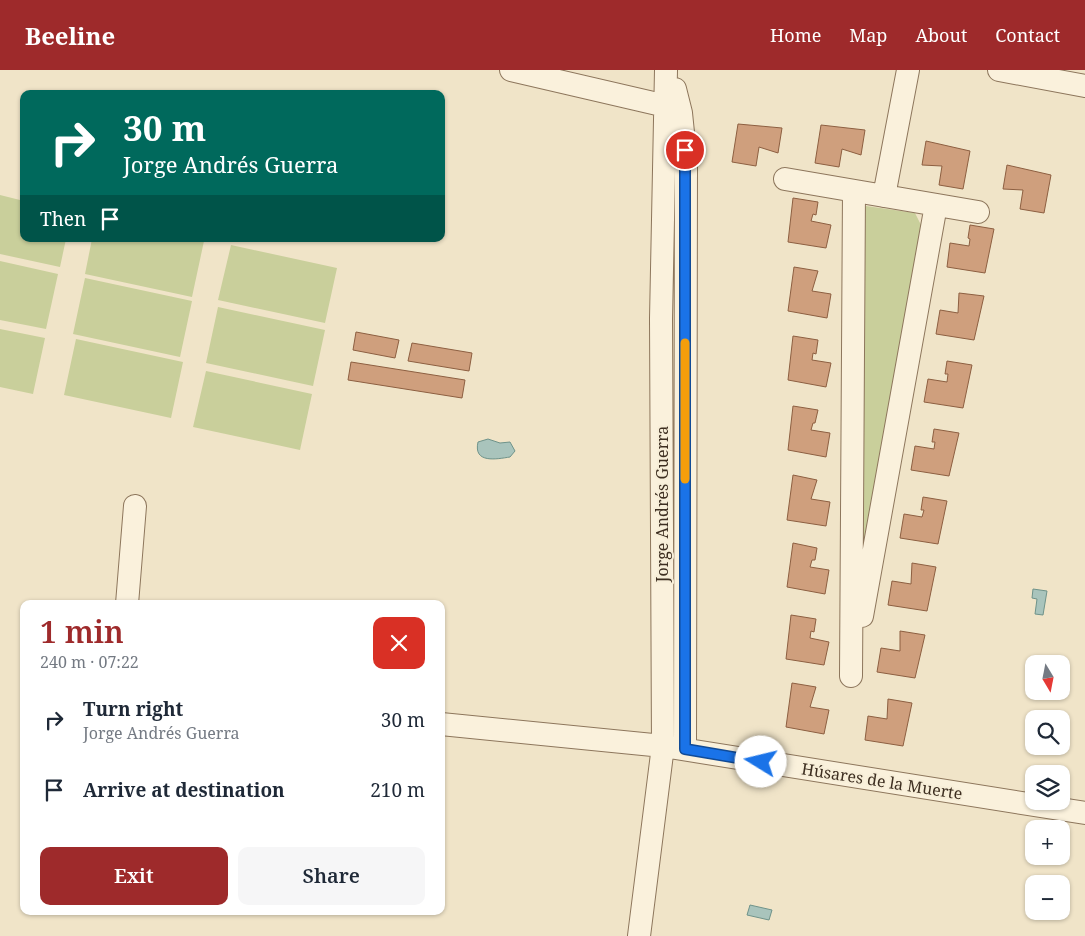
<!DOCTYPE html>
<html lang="en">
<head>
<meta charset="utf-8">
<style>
  body { margin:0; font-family:"Noto Serif",serif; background:#f6f6f7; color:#1f2937; height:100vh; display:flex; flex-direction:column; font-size:19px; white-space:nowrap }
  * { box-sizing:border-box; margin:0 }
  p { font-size:16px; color:#747a83 }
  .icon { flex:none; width:28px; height:28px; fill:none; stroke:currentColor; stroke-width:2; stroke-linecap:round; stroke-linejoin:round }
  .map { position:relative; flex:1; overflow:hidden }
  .sheet { position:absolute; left:20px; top:530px; width:425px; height:315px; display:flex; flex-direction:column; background:#fff; border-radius:10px; box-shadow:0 1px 4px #0004 }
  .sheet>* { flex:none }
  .top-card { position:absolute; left:20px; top:20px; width:425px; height:152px; border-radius:10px; box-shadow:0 1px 4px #0004; background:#00695c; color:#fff; overflow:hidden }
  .needle { width:32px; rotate:170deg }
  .fabs { position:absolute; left:1025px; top:585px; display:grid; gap:10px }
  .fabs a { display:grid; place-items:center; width:45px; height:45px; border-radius:10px; background:#fff; box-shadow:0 1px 4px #0004; font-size:25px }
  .pin { position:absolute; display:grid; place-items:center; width:42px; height:42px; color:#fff; margin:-21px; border:2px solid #fff; border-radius:50%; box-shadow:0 1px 5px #0007 }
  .me { position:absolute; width:55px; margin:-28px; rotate:279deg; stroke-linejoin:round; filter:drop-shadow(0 0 4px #0008) }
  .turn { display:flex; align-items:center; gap:18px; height:105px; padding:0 20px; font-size:22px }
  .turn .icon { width:65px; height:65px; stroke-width:2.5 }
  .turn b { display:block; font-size:35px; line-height:42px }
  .then { display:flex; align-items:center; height:48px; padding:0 20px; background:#0003; gap:10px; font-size:19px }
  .round { display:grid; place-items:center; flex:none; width:52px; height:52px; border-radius:10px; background:#f6f6f7 }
  .summary { display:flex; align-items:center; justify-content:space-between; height:85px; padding:0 20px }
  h1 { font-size:30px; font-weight:600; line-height:38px; color:#9e2a2b }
  .action { display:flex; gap:10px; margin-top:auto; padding:10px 20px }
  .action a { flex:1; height:58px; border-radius:10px; background:#9e2a2b; color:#fff; font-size:20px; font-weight:600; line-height:58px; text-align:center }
  .action a+a { background:#f6f6f7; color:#1f2937 }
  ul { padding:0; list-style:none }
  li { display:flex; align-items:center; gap:15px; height:70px; padding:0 20px }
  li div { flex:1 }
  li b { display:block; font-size:19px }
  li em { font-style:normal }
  header { display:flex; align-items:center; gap:30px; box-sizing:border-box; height:70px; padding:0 25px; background:#9e2a2b; color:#fff }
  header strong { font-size:24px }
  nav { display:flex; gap:28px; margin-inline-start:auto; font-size:18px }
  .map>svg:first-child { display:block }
  .green { fill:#c9cf9b }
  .water { fill:#a9c4bc; stroke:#6f938a }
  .building { fill:#cf9f7d; stroke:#8d5f41 }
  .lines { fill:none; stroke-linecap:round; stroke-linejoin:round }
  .street-casing { stroke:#8d765c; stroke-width:24 }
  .street { stroke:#faf1dc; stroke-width:22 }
  .route-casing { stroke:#114b97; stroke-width:12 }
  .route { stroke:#1a73e8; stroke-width:9 }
  .slow { stroke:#f59e0b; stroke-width:9 }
  .labels { text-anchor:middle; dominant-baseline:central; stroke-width:4; stroke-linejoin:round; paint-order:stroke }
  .street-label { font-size:16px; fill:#3d2e20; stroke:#f7eed8 }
</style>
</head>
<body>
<header>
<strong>Beeline</strong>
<nav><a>Home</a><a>Map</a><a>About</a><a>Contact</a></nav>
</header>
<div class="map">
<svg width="1085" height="866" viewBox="0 0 1085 866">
  <rect width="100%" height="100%" fill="#f0e4c8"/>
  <path class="green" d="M0,125L24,131V169H66L60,197L0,184Z
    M866,136L915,143L921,155L859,519L858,146Z
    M92,169H193L204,171L192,227L85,204Z
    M231,175L337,198L325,253L218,230Z
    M0,191L58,204L46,259L0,250Z
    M85,208L192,231L180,287L73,264Z
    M218,237L325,260L313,316L206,293Z
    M0,259L45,268L33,324L0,317Z
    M76,269L183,292L171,348L64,325Z
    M206,301L312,324L300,380L193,357Z"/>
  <path class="water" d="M488,369L500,373L510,372L515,381L510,387C497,389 473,394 478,372Z
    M1033,519L1047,521L1043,545L1035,544L1037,529L1032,528Z
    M750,835L772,840L769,850L747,845Z"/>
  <path class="building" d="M738,54L782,58L778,83L759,77L756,96L732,92Z
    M821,55L865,60L861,85L842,79L839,97L815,93Z
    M926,71L970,81L963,119L939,115L942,96L922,95Z
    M1007,95L1051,105L1044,143L1020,139L1023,120L1003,119Z
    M793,128L818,132L816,145L813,144L811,151L831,155L826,178L788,172Z
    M970,155L994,159L985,203L947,197L950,173L969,176L970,169L968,168Z
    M794,197L818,201L812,221L831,224L827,248L788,241Z
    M959,223L984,226L974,270L936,264L940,240L958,243Z
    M356,262L399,270L395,288L353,280Z
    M793,266L818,270L816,284L813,283L812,290L831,293L826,317L788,310Z
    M412,273L472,283L469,301L408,291Z
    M947,291L972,295L963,338L924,332L928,309L947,312L948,304H945Z
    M351,292L465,310L462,328L348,310Z
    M793,336L818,340L815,353H813L811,360L830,363L826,387L788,380Z
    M934,359L959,363L949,406L911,400L915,376L934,379L935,372H932Z
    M793,405L817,410L811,429L830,432L826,456L787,450Z
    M923,427L947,431L938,474L900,468L904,444L922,447L924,440H921Z
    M793,473L817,478L815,490H812L810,497L829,500L825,524L787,517Z
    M912,493L936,497L927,541L888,535L892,511L911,514Z
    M791,545L816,549L814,562L811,561L810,568L829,572L824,595L786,589Z
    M900,561L925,565L915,608L877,602L881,578L900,581Z
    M792,613L816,617L810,637L829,640L824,664L786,657Z
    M888,629L912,633L903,676L865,670L868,646L887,649Z"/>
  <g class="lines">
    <g class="street-casing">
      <path id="street" d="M511,0L666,36
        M999,0L1085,16
        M675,19L681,43L686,92L685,679
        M785,109L978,142
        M884,126L908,0
        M127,534L135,436
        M862,546L936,135
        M851,606L854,121
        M441,654L663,676L1085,743
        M639,866L663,676L661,249L666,0"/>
    </g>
    <use href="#street" class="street"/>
  </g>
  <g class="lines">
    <g class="route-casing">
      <path id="route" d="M685,80V679L761,692"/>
    </g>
    <use href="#route" class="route"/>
    <path class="slow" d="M685,409V273"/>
  </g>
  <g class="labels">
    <g class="street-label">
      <text transform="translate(662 434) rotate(-90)">Jorge Andrés Guerra</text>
      <text transform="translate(882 711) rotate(9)">Húsares de la Muerte</text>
    </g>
  </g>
</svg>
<div class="fabs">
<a><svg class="needle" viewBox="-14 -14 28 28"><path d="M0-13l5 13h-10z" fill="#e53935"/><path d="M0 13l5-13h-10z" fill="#747a83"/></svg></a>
<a><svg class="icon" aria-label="search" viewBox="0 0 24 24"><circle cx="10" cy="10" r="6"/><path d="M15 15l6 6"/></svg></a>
<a><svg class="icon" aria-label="layers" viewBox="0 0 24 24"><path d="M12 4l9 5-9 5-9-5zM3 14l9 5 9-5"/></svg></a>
<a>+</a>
<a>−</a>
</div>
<div class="pin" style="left:685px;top:80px;background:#d93025"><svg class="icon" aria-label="arrive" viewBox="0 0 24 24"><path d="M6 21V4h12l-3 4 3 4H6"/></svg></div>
<svg class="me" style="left:761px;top:692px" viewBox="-20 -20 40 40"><circle r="19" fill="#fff"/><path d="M0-13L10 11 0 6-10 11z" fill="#1a73e8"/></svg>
<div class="top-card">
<div class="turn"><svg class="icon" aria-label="right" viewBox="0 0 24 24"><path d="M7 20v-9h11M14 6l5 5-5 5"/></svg><div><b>30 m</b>Jorge Andrés Guerra</div></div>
<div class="then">Then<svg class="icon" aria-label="arrive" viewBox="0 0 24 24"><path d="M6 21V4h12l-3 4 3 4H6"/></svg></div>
</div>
<section class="sheet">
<div class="summary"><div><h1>1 min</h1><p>240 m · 07:22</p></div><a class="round" style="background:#d93025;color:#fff"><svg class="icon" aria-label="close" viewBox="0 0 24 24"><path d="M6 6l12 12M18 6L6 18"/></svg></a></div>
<ul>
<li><svg class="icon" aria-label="right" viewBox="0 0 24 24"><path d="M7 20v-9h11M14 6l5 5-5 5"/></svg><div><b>Turn right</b><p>Jorge Andrés Guerra</p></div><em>30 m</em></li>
<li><svg class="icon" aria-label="arrive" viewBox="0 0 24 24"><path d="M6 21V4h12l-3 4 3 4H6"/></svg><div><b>Arrive at destination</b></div><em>210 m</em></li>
</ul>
<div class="action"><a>Exit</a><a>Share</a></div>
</section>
</div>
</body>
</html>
